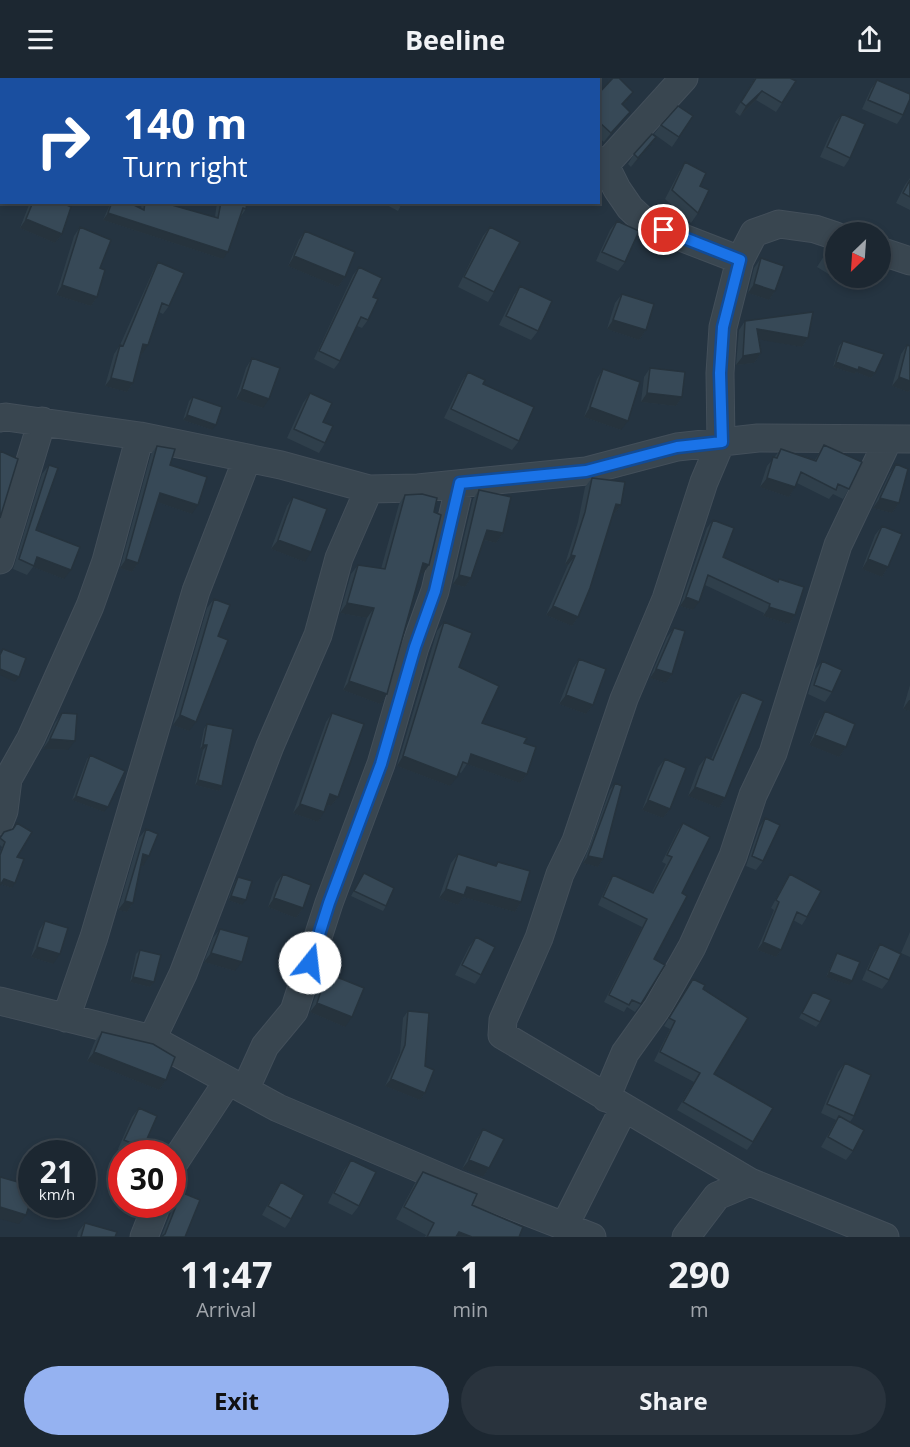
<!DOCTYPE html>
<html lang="en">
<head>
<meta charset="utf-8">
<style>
  body { margin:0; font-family:"Open Sans",sans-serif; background:#29333d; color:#f1f3f6; height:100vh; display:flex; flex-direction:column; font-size:22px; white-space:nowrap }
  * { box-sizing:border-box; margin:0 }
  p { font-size:20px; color:#a0a5ab }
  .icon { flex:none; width:33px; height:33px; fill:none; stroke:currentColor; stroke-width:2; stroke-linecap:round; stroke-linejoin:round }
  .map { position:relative; height:1159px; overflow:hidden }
  .sheet { display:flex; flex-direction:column; background:#1c2731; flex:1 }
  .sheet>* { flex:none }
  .hud { position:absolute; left:0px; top:0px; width:600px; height:126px; box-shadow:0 3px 9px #0003,0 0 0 2px #3a444d; background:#1a4fa0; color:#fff; overflow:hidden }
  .needle { width:39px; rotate:205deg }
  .buttons { position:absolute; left:825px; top:144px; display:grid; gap:12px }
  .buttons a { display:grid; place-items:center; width:66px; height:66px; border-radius:50%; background:#1c2731; box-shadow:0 3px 9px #0003,0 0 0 2px #3a444d; font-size:30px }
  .speed { position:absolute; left:18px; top:1062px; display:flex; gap:12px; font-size:30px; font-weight:700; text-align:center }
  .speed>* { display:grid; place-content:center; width:78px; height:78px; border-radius:50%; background:#1c2731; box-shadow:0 3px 9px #0003,0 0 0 2px #3a444d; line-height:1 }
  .speed small { font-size:15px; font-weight:400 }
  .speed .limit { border:9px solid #d22; background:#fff; color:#111 }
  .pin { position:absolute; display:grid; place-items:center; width:51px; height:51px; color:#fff; margin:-26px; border:3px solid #fff; border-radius:50%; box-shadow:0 2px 6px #0007 }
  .me { position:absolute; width:66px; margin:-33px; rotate:16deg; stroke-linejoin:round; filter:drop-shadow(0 0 4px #0008) }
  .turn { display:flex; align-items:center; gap:21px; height:126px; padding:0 24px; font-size:27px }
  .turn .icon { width:78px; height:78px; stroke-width:2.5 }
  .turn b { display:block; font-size:42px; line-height:51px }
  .eta { display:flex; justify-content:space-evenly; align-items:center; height:102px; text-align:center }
  .eta b { font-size:36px; font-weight:700; line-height:42px }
  .action { display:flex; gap:12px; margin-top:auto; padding:12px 24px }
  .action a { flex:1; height:69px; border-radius:36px; background:#95b2f1; color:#111; font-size:24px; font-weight:700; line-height:69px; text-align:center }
  .action a+a { background:#29333d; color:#f1f3f6 }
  header { display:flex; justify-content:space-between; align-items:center; height:78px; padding:0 24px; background:#1c2731; font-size:27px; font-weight:700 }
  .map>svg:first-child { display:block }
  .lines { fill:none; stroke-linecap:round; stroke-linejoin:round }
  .street-casing { stroke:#434f5a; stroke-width:29 }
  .street { stroke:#394650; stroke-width:27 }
  .wall { fill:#2f3f4b }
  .shaded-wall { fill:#26333d }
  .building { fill:#374957; stroke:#26333d; stroke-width:1.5 }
  .route-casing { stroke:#114b97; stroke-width:15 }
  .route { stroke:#1a73e8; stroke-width:10 }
</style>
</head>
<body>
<header><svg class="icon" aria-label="menu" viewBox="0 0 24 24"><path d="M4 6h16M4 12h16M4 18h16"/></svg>Beeline<svg class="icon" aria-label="share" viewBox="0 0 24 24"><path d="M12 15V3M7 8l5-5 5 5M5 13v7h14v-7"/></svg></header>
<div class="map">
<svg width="910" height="1159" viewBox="0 0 910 1159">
  <rect width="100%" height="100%" fill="#253441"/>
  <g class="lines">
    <g class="street-casing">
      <path id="street" d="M489,0L492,2
        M0,5L2,0
        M598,82L605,87L617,111L630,130L647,146L740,182L723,249L720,295L721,364L704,404L666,521L624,621L576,763L560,796L539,860L503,942L502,957L750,1104L885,1159
        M605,87L684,0
        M880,173L910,183
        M740,182L754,155L779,146L815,151L836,158
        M0,340L6,339L140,358L281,387L369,411L418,410L586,393L677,369L758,360L910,361
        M0,482L42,343
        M0,743L4,733L8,701L31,660L90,528L106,483L140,358
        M0,923L152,961L278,1030L459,1107L592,1159
        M66,940L94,859L196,513L247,381
        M152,961L183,896L270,668L318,557L339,480L369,411
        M245,1012L265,968L294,933L329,825L381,686L415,569L435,513L460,406
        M606,1020L625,975L658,929L692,869L733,778L753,717L773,675L838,467L888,362
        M172,1088L228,1003
        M564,1149L624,1030
        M144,1159L157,1126
        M686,1159L717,1118L750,1104"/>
    </g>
    <use href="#street" class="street"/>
  </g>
  <path class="wall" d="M755,0H790L782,25L776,34L756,22L740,38L735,34Z
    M877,2L903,37L897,46L862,31L871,11Z
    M598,16L627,23L623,27V43L604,64L598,59Z
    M842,36L850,80L844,89L820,79L835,45Z
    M693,38L672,69L654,56L661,47Z
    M656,59L649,69L631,89L628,86L634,76Z
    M685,84L700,108L698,135L691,145L665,121L679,94Z
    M910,100V132L896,125L905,107Z
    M30,124H61L62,156L55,165L20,150Z
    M111,124H128L141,130L142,124H168V126L215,139L217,124H247L246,131L241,138L223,181L103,142Z
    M381,124H403L398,133Z
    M525,124H531L529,128Z
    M617,143L625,184L618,193L596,183L610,152Z
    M80,149L100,190L97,219L91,228L56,217L74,158Z
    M490,149L494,214L488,224L458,209L483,158Z
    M305,153L345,199L338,209L288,188L299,162Z
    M834,162H836V200H850L845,206L817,189Z
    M761,180L775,213L769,222L748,215L754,190Z
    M158,184L169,228L163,236L159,234L142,276H141L133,305L127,314L105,308L114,276L120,267L153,193Z
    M359,189L373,219L368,242L362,250L357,248L340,283L334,291L314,281L353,197Z
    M520,208L538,253L531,262L499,247L514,217Z
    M622,216L646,252L639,262L607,251L615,225Z
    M745,243L808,260L802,269L759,261L761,275L754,285L736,287L739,252Z
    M843,263L875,295L871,300L856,294L855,296L833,289L839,268Z
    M907,267L910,268V312L908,314L892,308L901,276Z
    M252,280L263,330L236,321L246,290Z
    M650,290L682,319L676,328L641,324L644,299Z
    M603,291L621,352L584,339L597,301Z
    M468,294L483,306L519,363L512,372L444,340L462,303Z
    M310,315L323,344L325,365L319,375L287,360L303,325Z
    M193,319L212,352L183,342L189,323Z
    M824,367L849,411L843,421L833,416L829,421L797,405L789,419L760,409L767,388L781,371L815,382Z
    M157,368L170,387L192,436L157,424L138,485L132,494L120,490L151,376Z
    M896,386L899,425L892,435L873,430L890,395Z
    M49,387L36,452L64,501L33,489L27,497L13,491L42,396Z
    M592,400L621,427L614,436H613L578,539L572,548L546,537L568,487L565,486L578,444L585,409Z
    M479,412L503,455L496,465L484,462L471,500L465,509L453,506L473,421Z
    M405,417L434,434L423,496L420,495L387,616L380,626L343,612L367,540L340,535L351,496L358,487L381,491L399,426Z
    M293,419L305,484L271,471L287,428Z
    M713,442L723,479L777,503L779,501L795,537L789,546L763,538L764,535L705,507L693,532L680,528L707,450Z
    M882,448L888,489L882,499L862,491L875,457Z
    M214,521L218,558L189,653L173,647L207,530Z
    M444,544L459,589L482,645L524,665L527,696L520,705L467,686L461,695L459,694L450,708L397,688L437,553Z
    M674,550L672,596L666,605L650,600L667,559Z
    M579,581L593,627L586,636L559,626L573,590Z
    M822,583L832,614L825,624L808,616L815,592Z
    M910,607V633L903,631Z
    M742,614L725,720L719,730L688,718L699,688L706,679L711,681L735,624Z
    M825,633L846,669L839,679L809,667L819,643Z
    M62,635L68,672L43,671L55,645Z
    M332,635L338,719L331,728L327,727L318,744L293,735L326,644Z
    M207,646L222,708L219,713L195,707L203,672L200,671L204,651Z
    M90,677L104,734L72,722L87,681Z
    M665,681L670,731L663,740L642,732L658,690Z
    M615,705L603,781L598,789L583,785L610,712Z
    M765,740L763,783L756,792L746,788L759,750Z
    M683,745L682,815L654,881L641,926L635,934L627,929L624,934L604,924L642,849L598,827L608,805L613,797L652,814L666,786L662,784L678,752Z
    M146,751L143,788L141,787L133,825L127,834L118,832L139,760Z
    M4,754L17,779L12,810L1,806L0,807V774L2,769L0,767V759Z
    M458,776L495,788L498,784L521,824L515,834L463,819L458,827L439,820L451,785Z
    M364,795L386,828L383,833L351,818Z
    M283,796L303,830L296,840L268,829L276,805Z
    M790,796L807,839L802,847L793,842L781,872L776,879L757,872L774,832L771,830L785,804Z
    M238,799L242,827L228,822L235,804Z
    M45,843L53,886L31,879L39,853Z
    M220,851L235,893L204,884L213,860Z
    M910,854V879L901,875Z
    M476,859L481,897L475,906L455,897L469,869Z
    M880,866L889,902L882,911L862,902L874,875Z
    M140,872L154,904L150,909L130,904L136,876Z
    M837,875L849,907L826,899L834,880Z
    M327,895L345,949L310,934L320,904Z
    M693,901L703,911L714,996L753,1064L747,1072L677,1032L694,1004L654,983L670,951L664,948Z
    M813,914L820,944L816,949L799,940Z
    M408,933L425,988V1015L420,1022L385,1008L400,975L403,940Z
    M102,954L166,1002L159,1012L87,983L95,963Z
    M845,985L854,1038L850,1044L853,1073L846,1082L821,1069L836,1042L821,1035L838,994Z
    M139,1030L143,1070L139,1076H127L118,1071L132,1039Z
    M483,1051L489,1090L483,1099L462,1091L477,1061Z
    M351,1082L359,1128L352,1137L328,1125L344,1092Z
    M423,1094L472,1127L519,1159H425L426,1157L396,1141L415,1105Z
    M281,1104L291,1141L285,1150L262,1137L275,1113Z
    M178,1113L185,1159H161L172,1132V1121Z
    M85,1145L115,1159H77L78,1154Z"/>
  <path class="shaded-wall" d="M762,13L756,22L740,38L746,28Z
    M633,14L627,23L615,35L622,26Z
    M630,34L623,43L604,64L611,55Z
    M656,59L649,69L631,89L638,80Z
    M108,135L228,174L223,181L103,142Z
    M26,141L62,156L55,165L20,150Z
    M294,178L345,199L338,209L288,188Z
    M754,206L775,213L769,222L748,215Z
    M62,207L97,219L91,228L56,217Z
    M613,242L646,252L639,262L607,251Z
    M757,251L808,260L802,269L751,260Z
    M143,266L148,267L142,276L137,274Z
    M761,275L754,285L736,287L743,278Z
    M836,284L859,289L875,295L871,300L856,294L855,296L833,289Z
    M899,299L910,303V312L908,314L892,308Z
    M111,300L133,305L127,314L105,308Z
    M242,311L269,321L263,330L236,321Z
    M647,315L682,319L676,328L641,324Z
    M590,329L628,343L621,352L584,339Z
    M187,337L216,347L212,352L183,342Z
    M767,400L795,409L789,419L760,409Z
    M160,415L198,427L192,436L154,423Z
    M880,420L899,425L892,435L873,430Z
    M616,426L621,427L614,436L610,435Z
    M487,452L503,455L496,465L481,461Z
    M278,462L311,474L305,484L271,471Z
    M571,477L575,478L568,487L565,486Z
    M37,479L71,492L64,501L33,489Z
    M126,481L138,485L132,494L120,490Z
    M868,481L888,489L882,499L862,491Z
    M423,485L429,487L423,496L416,494Z
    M459,497L471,500L465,509L453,506Z
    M686,519L699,524L693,532L680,528Z
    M347,525L374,530L367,540L340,535Z
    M553,528L578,539L572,548L546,537Z
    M769,529L795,537L789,546L763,538Z
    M0,591L19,599L15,604L0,597Z
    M656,591L672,596L666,605L650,600Z
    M349,603L387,616L380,626L343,612Z
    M566,617L593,627L586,636L559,626Z
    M909,622H910V633L903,631Z
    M180,637L196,644L189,653L173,647Z
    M815,657L846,669L839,679L809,667Z
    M50,661L75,663L68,672L43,671Z
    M203,667H207L203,672L200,671Z
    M471,676L527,696L520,705L467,686Z
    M403,678L457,699L450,708L397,688Z
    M198,702L222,708L219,713L195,707Z
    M695,709L725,720L719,730L688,718Z
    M330,716L338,719L331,728L324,726Z
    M76,718L108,729L104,734L72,722Z
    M648,722L670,731L663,740L642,732Z
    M300,726L324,734L318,744L293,735Z
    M143,776L149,778L143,788L137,786Z
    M588,778L603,781L598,789L583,785Z
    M4,801L15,805L12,810L1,806Z
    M467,809L521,824L515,834L463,819L458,827L439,820L446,811Z
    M231,818L246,822L242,827L228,822Z
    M274,820L303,830L296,840L268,829Z
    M125,823L133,825L127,834L118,832Z
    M763,864L781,872L776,879L757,872Z
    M37,869L60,876L53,886L31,879Z
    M211,875L242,884L235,893L204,884Z
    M829,894L852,903L849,907L826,899Z
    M133,899L154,904L150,909L130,904Z
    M317,925L352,939L345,949L310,934Z
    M94,974L166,1002L159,1012L87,983Z
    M391,1001L425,1015L420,1022L385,1008Z
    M469,1082L489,1090L483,1099L462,1091Z
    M56,1126H71L68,1131Z
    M0,1129L26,1137L19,1146L0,1141Z
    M459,1154L472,1159H456Z"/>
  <path class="building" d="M92,0H127L129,1L92,2Z
    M613,0H619L633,14L622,26L630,34L611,55L598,43V16Z
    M756,0H790L796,3L782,25L762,13L746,28L741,24Z
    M877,2L910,16V21L903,37L868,22Z
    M678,28L693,38L679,59L661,47Z
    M842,36L865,46L850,80L827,69Z
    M652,56L656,59L638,80L634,76Z
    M685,84L706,95L700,108L709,112L698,135L672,112Z
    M910,102V119L903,115Z
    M33,124H61L71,129L62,156L26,141Z
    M112,124H128L144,132L145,124H168V126L218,140L221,124H247L246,131L243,130L228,174L108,135Z
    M394,124H403L401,128Z
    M617,143L639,153L625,184L602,174Z
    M80,149L111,162L100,190L105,192L97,219L62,207Z
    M490,149L520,164L494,214L464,199Z
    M305,153L355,174L345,199L294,178Z
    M834,162H836V186L824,179Z
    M761,180L784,188L775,213L754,206Z
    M158,184L184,195L169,228L162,225L148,267L143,266L133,305L111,300L120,267L123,268Z
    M359,189L382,200L373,219L378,221L368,242L361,239L340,283L319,273Z
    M520,208L552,223L538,253L506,238Z
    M622,216L654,226L646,252L613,242Z
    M813,234L808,260L757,251L761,275L743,278L745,243Z
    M843,263L884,276L875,295L859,289L858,292L836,284Z
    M907,267L910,268V303L899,299Z
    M252,280L280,290L269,321L242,311Z
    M650,290L685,294L682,319L647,315Z
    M603,291L640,304L628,343L590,329Z
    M468,294L485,302L483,306L534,329L519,363L451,331Z
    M310,315L332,325L323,344L333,348L325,365L294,351Z
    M193,319L222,329L216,347L187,337Z
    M824,367L862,384L849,411L838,406L836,412L801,394L795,409L767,400L773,379L777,380L781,371L816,383Z
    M157,368L175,371L170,387L207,399L198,427L160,415L138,485L126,481Z
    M0,373L18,381L0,440Z
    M896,386L908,391L899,425L880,420Z
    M49,387L58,390L36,452L80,469L71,492L37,479L34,488L19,481Z
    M592,400L625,404L621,427L616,426L590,510L578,539L553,528L575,478L571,477L585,434Z
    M479,412L511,419L503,455L487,452L471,500L459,497Z
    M422,416L437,420L434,434L441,437L429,487L423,485L387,616L349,603L374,530L347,525L358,487L385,491L405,417Z
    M293,419L327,431L311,474L278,462Z
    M713,442L734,450L723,479L778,504L779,501L804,509L795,537L769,529L770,526L708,497L699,524L686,519Z
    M882,448L902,456L888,489L868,481Z
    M214,521L230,527L218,558L228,562L196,644L180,637Z
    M444,544L472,555L459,589L499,608L482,645L527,660L524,665L536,669L527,696L471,676L468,686L463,684L457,699L403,678Z
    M674,550L685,553L672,596L656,591Z
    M3,571L26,580L19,599L0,591V577Z
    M579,581L606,591L593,627L566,617Z
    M822,583L842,592L832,614L814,607Z
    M742,614L763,623L725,720L695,709L706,679L713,682Z
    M825,633L855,646L846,669L815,657Z
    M62,635L77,636L75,663L50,661Z
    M332,635L364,646L338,719L330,716L324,734L300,726Z
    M207,646L233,651L222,708L198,702L207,667H203Z
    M90,677L125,693L108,729L76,718Z
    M665,681L686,690L670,731L648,722Z
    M615,705L622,708L603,781L588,778Z
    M765,740L780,747L763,783L752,778Z
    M17,745L32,754L17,779L24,781L15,805L4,801L0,807V777L5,764L0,760L4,754L13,751Z
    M683,745L710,759L682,815L687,818L654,881L665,887L641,926L632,922L629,927L609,917L647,841L603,819L613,797L653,815L672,779L667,777Z
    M146,751L158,756L149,778L143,776L133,825L125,823Z
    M458,776L496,788L498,784L530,793L521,824L467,809L464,817L446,811Z
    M364,795L394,810L386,828L354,813Z
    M283,796L311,807L303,830L274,820Z
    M790,796L821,813L807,839L797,834L781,872L763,864L779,824L776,822Z
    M238,799L252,803L246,822L231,818Z
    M45,843L68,850L60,876L37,869Z
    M220,851L249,859L242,884L211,875Z
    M476,859L495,869L481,897L462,887Z
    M880,866L901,876L889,902L868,892Z
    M140,872L161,877L154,904L133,899Z
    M837,875L860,884L852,903L829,894Z
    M327,895L364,910L352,939L317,925Z
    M693,901L705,907L703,911L748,940L714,996L773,1030L753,1064L683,1024L700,995L660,974L675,943L669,940Z
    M813,914L831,922L820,944L802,935Z
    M408,933L429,935L425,988L434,992L425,1015L391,1001L405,967Z
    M102,954L153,966L175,979L166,1002L94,974Z
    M845,985L871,997L854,1038L827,1026Z
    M139,1030L157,1038L143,1070L124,1062Z
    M839,1038L864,1052L853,1073L828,1059Z
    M483,1051L504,1061L489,1090L469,1082Z
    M60,1070L74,1076H57Z
    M82,1079L90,1082L82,1102Z
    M351,1082L376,1094L359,1128L334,1115Z
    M423,1094L477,1116L472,1127L523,1149L519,1159H472L459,1154L456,1159H427L434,1145L404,1129Z
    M0,1099L32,1108V1119L26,1137L0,1129Z
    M281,1104L304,1117L291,1141L268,1128Z
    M178,1113L200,1122L185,1159H161L165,1156L178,1123Z
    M85,1145L117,1154L115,1159H81Z"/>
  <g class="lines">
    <g class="route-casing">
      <path id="route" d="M310,885L329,825L381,686L415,569L435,513L460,405L586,393L677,369L722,364L720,295L723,249L740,182L664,152"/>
    </g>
    <use href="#route" class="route"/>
  </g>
</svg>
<div class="buttons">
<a><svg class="needle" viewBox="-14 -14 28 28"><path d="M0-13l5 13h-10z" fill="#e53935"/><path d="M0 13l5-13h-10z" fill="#a0a5ab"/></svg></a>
</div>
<div class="speed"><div>21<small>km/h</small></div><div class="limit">30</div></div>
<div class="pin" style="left:664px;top:152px;background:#d93025"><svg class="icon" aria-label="arrive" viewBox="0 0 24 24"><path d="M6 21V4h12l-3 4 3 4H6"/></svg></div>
<svg class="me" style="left:310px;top:885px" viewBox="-20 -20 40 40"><circle r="19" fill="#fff"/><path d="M0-13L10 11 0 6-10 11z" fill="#1a73e8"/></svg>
<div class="hud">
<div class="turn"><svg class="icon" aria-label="right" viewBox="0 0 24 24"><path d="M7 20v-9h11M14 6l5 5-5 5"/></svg><div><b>140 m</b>Turn right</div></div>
</div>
</div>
<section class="sheet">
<div class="eta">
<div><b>11:47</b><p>Arrival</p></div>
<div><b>1</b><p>min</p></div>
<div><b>290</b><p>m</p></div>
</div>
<div class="action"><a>Exit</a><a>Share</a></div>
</section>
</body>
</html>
